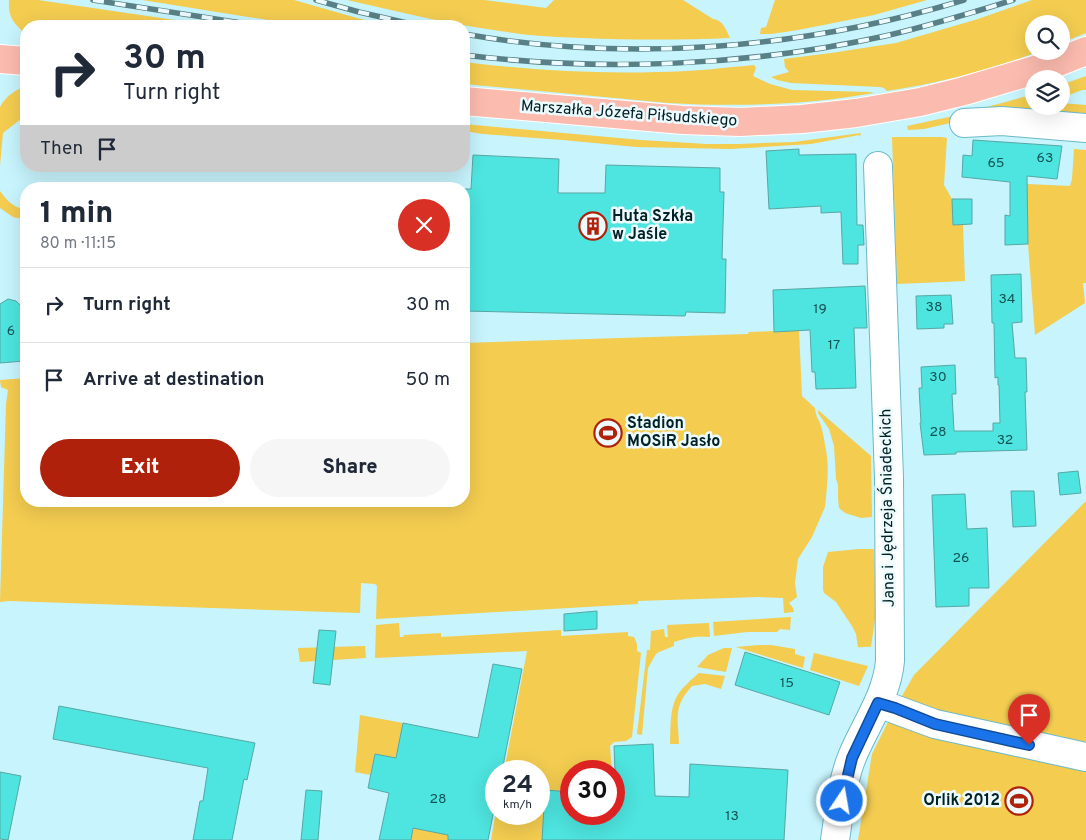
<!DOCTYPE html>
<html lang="en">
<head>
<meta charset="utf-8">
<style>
  body { margin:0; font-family:Overpass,sans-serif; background:#f6f6f7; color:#1f2937; height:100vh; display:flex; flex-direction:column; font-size:19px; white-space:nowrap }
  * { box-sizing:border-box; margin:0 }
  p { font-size:16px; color:#747a83 }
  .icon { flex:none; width:28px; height:28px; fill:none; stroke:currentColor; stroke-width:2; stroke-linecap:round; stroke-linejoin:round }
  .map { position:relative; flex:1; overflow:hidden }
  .side { position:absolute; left:20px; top:182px; width:450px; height:325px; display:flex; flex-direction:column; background:#fff; border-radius:20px; box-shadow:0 5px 20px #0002 }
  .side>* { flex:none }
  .guide { position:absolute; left:20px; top:20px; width:450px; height:152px; border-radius:20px; box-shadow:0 5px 20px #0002; background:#fff; color:#1f2937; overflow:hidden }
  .fabs { position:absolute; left:1025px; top:15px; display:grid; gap:10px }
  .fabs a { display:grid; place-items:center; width:45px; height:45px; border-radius:50%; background:#fff; box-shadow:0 5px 20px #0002; font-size:25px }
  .speed { position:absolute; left:485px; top:760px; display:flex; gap:10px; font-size:25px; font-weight:700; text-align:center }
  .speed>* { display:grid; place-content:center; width:65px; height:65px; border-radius:50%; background:#fff; box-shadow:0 5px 20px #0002; line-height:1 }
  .speed small { font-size:12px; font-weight:400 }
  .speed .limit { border:8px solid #d22; background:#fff; color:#111 }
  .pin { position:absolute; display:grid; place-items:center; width:42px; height:42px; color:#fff; margin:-51px -21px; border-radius:50% 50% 50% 0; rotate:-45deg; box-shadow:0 0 5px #0007 }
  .pin .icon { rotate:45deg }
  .me { position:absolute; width:55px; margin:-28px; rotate:12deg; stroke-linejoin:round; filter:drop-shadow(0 0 4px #0008) }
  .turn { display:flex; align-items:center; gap:18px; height:105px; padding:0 20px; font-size:22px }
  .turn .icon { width:65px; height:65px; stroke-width:2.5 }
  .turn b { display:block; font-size:35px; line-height:42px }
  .then { display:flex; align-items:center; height:48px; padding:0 20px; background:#0003; gap:10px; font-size:19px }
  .round { display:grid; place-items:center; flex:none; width:52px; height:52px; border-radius:26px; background:#f6f6f7 }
  .head { display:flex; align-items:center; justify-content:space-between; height:85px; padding:0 20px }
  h1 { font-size:30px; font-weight:800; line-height:38px }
  .button { display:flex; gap:10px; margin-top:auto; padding:10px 20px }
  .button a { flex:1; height:58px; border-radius:30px; background:#af210a; color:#fff; font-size:20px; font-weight:800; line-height:58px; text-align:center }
  .button a+a { background:#f6f6f7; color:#1f2937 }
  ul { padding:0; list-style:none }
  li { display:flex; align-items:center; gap:15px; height:75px; padding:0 20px; border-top:1px solid #e0e1e3 }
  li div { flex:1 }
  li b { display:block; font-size:19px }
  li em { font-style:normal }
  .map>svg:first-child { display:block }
  .green { fill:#f3cc50 }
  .building { fill:#4ee4df; stroke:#57a7a4 }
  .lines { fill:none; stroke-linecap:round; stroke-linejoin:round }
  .minor-casing { stroke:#6cb9c8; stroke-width:30 }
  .major-casing { stroke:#fff; stroke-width:30 }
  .minor { stroke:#fff; stroke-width:28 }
  .major { stroke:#fcbbaf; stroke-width:28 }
  .rail-casing { stroke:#598086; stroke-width:5.5 }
  .rail { stroke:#edfbfe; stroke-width:4; stroke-dasharray:11; stroke-linecap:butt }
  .route-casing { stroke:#114b97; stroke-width:12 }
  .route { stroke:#1a73e8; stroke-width:9 }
  .labels { text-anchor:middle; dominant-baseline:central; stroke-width:5; stroke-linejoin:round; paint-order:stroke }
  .number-label { font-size:14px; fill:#145254 }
  .street-label { font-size:16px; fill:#002126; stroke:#edfbfe }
  .poi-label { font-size:16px; font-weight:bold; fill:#002126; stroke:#edfbfe; text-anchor:start }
</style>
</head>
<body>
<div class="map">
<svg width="1086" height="840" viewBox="0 0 1086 840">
  <rect width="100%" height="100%" fill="#c7f4fd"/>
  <path class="green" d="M9,0H38L216,26H26V34C13,23 8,17 9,0Z
    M142,0H294L357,18L390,26H305Z
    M347,0H484L546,8L554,0H683L713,19C723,20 726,30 730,38C681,40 632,40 582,38C557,37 532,36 507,32C453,25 399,12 347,0Z
    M775,0H927L874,15L798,30L771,34H760L761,28L766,27Z
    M1032,0H1086V33L1061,43V24H1034V51H1040C991,70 939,83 887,91L884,88L880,87L791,83L777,80L771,77L789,72L785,67L784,59L831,53L896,43L978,19Z
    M464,62C528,70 594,74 658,72C690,72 722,68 754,65L756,68L753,76L770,84L792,90L870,92L874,93C806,105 737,107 668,103L464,84Z
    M1086,76V90H1082L1061,98V85Z
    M26,86V115L3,133L0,166V107C6,96 15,90 26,86Z
    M1034,94V106H1061V103L1086,105V118L959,121L924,129L908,130L907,126L958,115Z
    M464,124L641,140L707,144H737L794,142L861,133L860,137L859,135L811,144L730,149L636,147L563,140L483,134L464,131Z
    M892,137H941L947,138L944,185L952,199L953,225H963L965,281L897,284Z
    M1074,149L1086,150V283H1083L1085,303L1035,335L1028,244L1027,184L1070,186L1072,179Z
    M0,191C6,200 15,209 26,209V220L13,217L0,208Z
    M799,330L802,396L815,408C816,418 818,417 821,426C823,432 824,439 825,445C830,466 827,486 825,507L812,537L798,559L795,583L797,597L789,603L793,608L794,612L784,613L783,598L759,597L638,601V604L376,619L377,586L375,584L361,583L360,613L9,601L0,602L6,404L8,390L1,387L0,380L26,378V501H464V343L748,334L749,332Z
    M818,410L871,456L872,517L861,518L845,513L839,508L838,499V485L836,479L834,446L829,429L818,413Z
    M1086,501V840H858L872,754L895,708L914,675Z
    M859,549H874L876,612L871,647C866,646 862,648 858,647L856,634L852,626L836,602L824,593L823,590V567L828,552Z
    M791,617L790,630L780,629L777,632H747L714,636L713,622Z
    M399,623L400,637H403L404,635L441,633V637L561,630V636L628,632V636L634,637L637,644V651L641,653L632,737L626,741L614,742L610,746L612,771H571V792L545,790L542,840H491L496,811V814H539V771H504L527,651L375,658L376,625Z
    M709,623L710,637C696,636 688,637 674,642V646L659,652L656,654L648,668L642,735L637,734L647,650H650L651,631L664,629L665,637H668L667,625Z
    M759,645H771L795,649V654L805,657L803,668L736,647Z
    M365,646L366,658L300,662L298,648Z
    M724,648H732L726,672L697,667L708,655Z
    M814,653L868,666L859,686L810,670Z
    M699,673L725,676L721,689L705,684L692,686C673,707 678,717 679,744H670C671,728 669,707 679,693C684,686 692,679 699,673Z
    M360,715L403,723L396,758L375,754L370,775L355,772Z
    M413,828L449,835L448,840H411Z"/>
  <path class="building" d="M973,140L1062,146L1057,179L1027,176L1028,244L1005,245V215L1010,216V182L962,177L963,155L972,156Z
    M799,149V155L856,154L857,225H863L864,245H858V264H843L841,212L821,213V206L769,209L766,151Z
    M473,155L559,159L558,193H605L606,165L720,168V192H724L722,259H726L725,313L686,312L685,316L464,311V189H471Z
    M952,199H972V224L953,225Z
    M1021,274L1022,322L1012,323L1015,358H1026L1027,392H1025L1027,450L956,452V454L924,455L920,423H921L919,388H922L921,367L955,365L956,394H952L954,431H993V423H1000L999,385H998V377L995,378L994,323H992L991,275Z
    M865,286L867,328H854L856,388L816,389L815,372H812L810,330L774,332L773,290Z
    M951,295L953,324H944V328L917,329L916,296Z
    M8,299L16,301L26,311V355H23L24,361L0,363V304Z
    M1078,471L1081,493L1060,495L1058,473Z
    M1011,491H1034L1036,526L1013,527Z
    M965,494L967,529L987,528L989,588H969V606L936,607L932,495Z
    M597,611V629L564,631V614Z
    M319,630L336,631L330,685L313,683Z
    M745,652L840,682L829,715L735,685Z
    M493,664L522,669L502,771H496V800L488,840H448V835L413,828L411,840H379L389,793L368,788L375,754L396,758L403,723L478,738Z
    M59,706L255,743L247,780L244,779L232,840H193L200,801H203L208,768L53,739Z
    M653,744L655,796L689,797L690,764L788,770L784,840H542L545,790L571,792V814H614V795H616L614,746Z
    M0,772L21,776L8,840L0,839Z
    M306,790L322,791L318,840H301Z"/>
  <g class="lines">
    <g class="minor-casing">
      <path id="minor" d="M964,123L1002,121L1086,128
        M878,703L935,724L1086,757
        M835,840C839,814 842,781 852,757C865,725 887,696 890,661L889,478L878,166"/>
    </g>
    <g class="major-casing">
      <path id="major" d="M0,59L26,61
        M464,101L683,120L740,122L802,119L856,113L920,102L964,91L1048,66L1086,51"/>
    </g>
    <use href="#minor" class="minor"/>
    <use href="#major" class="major"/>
    <g class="rail-casing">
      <path id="rail" d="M93,0L261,26
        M316,0L359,12L420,26
        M464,34C630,63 803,49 964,0
        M464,55C602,72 749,66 885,36C928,26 971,13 1013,0"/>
    </g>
    <use href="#rail" class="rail"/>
  </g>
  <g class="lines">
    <g class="route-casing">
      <path id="route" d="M842,801L852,758L878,703L895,708L935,724L1029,745"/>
    </g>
    <use href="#route" class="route"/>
  </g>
  <defs>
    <g id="building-ring" transform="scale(1.4375)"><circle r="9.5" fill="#edfbfe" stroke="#af210a" stroke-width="1.5"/><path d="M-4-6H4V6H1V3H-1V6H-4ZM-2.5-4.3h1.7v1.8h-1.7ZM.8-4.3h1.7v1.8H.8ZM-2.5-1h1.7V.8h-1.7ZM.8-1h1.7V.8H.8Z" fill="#af210a"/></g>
    <g id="stadium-ring" transform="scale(1.4375)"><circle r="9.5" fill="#edfbfe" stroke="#af210a" stroke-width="1.5"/><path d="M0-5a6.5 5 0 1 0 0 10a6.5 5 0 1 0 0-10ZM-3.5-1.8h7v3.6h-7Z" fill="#af210a"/></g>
  </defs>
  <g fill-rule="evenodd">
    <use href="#building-ring" x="593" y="226"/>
    <use href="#stadium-ring" x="608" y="433"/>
    <use href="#stadium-ring" x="1019" y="801"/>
  </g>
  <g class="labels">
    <g class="number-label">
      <text x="1045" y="158">63</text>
      <text x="996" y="163">65</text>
      <text x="1007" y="299">34</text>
      <text x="934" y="307">38</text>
      <text x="820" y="309">19</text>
      <text x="11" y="331">6</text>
      <text x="834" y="345">17</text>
      <text x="938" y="377">30</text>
      <text x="938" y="432">28</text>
      <text x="1005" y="440">32</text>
      <text x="961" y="558">26</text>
      <text x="787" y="683">15</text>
      <text x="438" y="799">28</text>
      <text x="732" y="816">13</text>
    </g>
    <g class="street-label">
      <text transform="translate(629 114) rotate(4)">Marszałka Józefa Piłsudskiego</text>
      <text transform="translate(888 508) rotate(-91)">Jana i Jędrzeja Śniadeckich</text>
    </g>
    <g class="poi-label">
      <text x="612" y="217">Huta Szkła<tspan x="612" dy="18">w Jaśle</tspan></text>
      <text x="627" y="424">Stadion<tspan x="627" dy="18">MOSiR Jasło</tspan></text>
      <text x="1000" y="801" text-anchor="end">Orlik 2012</text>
    </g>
  </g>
</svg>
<div class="fabs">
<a><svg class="icon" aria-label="search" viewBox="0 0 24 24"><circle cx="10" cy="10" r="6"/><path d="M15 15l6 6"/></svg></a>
<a><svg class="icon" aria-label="layers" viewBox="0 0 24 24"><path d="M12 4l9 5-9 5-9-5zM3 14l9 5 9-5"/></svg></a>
</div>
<div class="speed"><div>24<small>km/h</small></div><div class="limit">30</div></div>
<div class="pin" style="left:1029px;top:745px;background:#d93025"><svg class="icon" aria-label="arrive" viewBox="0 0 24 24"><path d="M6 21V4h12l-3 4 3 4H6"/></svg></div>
<svg class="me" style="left:842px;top:801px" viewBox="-20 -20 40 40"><circle r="17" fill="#1a73e8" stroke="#fff" stroke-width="3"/><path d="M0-11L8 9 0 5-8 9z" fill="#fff"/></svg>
<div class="guide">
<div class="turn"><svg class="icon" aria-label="right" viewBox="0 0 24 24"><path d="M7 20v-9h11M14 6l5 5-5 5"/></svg><div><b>30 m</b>Turn right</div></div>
<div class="then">Then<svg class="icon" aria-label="arrive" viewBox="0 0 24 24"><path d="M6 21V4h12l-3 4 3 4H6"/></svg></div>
</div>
<section class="side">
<div class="head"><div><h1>1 min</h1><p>80 m · 11:15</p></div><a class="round" style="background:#d93025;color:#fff"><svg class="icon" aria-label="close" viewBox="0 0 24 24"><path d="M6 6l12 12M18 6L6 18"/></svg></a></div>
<ul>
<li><svg class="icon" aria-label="right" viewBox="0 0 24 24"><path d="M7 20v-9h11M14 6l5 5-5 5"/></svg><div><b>Turn right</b></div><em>30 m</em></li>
<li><svg class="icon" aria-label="arrive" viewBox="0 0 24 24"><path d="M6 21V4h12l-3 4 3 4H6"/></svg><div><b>Arrive at destination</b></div><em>50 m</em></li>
</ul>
<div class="button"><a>Exit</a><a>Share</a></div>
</section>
</div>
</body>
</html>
